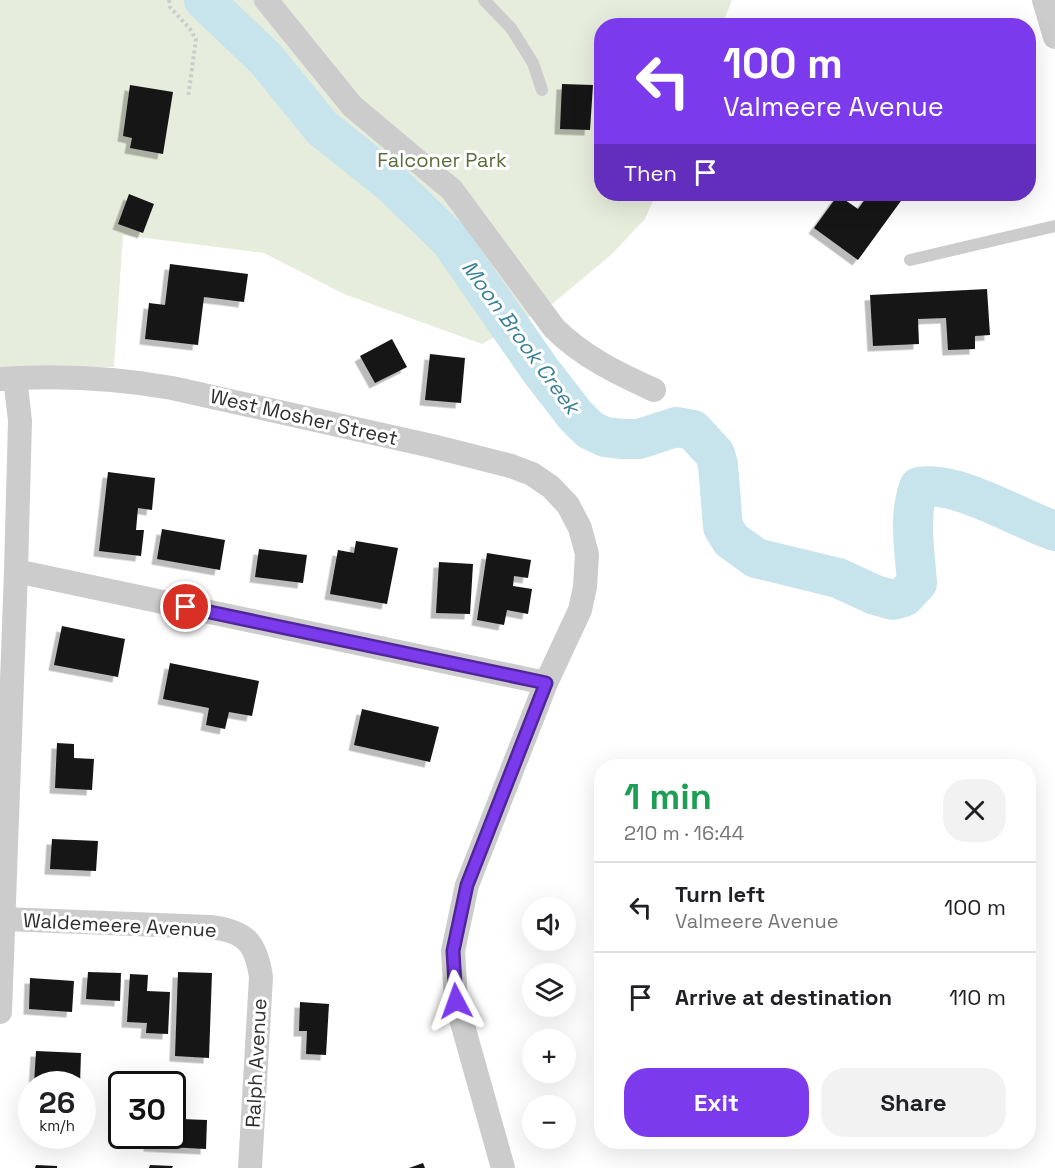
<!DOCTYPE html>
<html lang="en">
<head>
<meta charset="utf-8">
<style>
  body { margin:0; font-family:"Space Grotesk",sans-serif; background:#f2f2f2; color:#202124; height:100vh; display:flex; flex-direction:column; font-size:22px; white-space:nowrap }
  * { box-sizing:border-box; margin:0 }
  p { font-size:20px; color:#757577 }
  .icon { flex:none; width:33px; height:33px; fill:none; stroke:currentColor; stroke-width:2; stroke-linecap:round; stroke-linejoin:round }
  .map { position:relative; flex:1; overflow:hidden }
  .details { position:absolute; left:594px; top:759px; width:442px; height:390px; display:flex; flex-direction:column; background:#fff; border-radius:24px; box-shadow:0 6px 24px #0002 }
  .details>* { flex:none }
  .top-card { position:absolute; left:594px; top:18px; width:442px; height:183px; border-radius:24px; box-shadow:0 6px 24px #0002; background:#7c3aed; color:#fff; overflow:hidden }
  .controls { position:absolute; left:522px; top:897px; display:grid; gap:12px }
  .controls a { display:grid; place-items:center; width:54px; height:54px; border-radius:50%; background:#fff; box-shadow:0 6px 24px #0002; font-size:30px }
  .speed { position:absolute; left:18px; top:1071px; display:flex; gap:12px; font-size:30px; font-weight:700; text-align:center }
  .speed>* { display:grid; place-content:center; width:78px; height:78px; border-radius:50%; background:#fff; box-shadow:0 6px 24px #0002; line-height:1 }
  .speed small { font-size:15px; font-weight:400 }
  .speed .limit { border:3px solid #111; border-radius:9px; background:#fff; color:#111 }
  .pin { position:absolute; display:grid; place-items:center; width:51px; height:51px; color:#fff; margin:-26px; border:3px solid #fff; border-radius:50%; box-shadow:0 2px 6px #0007 }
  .me { position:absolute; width:66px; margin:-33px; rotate:356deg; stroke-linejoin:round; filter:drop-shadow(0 0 4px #0008) }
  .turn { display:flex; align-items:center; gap:21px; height:126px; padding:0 30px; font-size:27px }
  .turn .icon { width:78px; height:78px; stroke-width:2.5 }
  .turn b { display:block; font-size:42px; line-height:51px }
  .then { display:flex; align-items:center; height:57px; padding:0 30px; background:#0003; gap:12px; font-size:22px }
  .round { display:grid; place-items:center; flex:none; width:63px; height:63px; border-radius:24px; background:#f2f2f2 }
  .overview { display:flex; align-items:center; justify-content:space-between; height:102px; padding:0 30px }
  h1 { font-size:36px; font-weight:700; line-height:45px; color:#1e9e55 }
  .action { display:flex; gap:12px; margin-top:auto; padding:12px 30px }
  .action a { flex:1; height:69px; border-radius:24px; background:#7c3aed; color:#fff; font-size:24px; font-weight:700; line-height:69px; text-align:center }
  .action a+a { background:#f2f2f2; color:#202124 }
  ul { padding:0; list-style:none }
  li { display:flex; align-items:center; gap:18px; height:90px; padding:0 30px; border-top:2px solid #e0e0e0 }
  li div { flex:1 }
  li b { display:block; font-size:22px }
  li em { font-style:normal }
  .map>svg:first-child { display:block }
  .green { fill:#e7eddc }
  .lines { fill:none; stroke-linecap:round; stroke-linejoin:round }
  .river { stroke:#c7e4ed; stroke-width:40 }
  .building { fill:#161616; filter:url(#shadow) }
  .path { stroke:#ccc; stroke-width:4; stroke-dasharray:3 3; stroke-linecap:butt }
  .service { stroke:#ccc; stroke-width:12 }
  .minor { stroke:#ccc; stroke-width:24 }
  .route-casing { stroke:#51269a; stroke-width:15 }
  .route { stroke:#7c3aed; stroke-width:10 }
  .labels { text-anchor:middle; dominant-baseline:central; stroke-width:6; stroke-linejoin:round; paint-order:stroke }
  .park-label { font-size:20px; fill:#586d3a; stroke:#fff }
  .street-label { font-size:20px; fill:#2f2f2f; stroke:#fff }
  .water-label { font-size:21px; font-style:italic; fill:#387e95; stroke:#fff }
</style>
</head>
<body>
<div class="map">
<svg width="1055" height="1168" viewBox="0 0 1055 1168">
  <defs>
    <filter id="shadow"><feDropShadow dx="-5.5" dy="5.5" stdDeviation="0" flood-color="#0004"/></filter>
  </defs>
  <rect width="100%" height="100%" fill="#fff"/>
  <path class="green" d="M0,0H732L722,25L602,26V194H656L645,219L611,255L552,304L482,344L344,294L264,253L123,235L114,367L0,370Z"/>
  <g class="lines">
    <path class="river" d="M204,0L266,59L322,128L391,183L450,240L541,371L575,415L590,430L605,437L623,439H639L676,427L693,430L715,454L718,465L723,527L731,540L756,558L838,578L875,595L893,600L904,597L917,583C915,552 908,518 919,487C960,481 1016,518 1055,531"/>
  </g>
  <path class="building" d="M562,84L593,85L590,130L560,129Z
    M130,85L173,92L163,154L130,148L132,138L123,136Z
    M129,194L154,204L143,233L118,224Z
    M869,194H906L858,260L814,228L838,195L858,209Z
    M170,264L248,274L244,302L204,297L198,345L145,339L149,303L165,305Z
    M987,289L990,335L975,336V349L948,350L946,318L918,319L919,344L873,346L870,295Z
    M392,339L407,367L375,383L360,356Z
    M430,354L465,358L461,403L425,400Z
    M108,472L155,478L152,510L138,508L136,530H144L141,556L99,551Z
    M162,529L225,540L220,570L157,559Z
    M356,541L398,548L387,604L330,594L338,550L354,553Z
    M259,549L307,555L303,583L255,577Z
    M487,553L531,560L528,578L514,576L513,586L532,589L528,614L507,610L504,625L477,620Z
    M439,562L473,564L470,614L436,613Z
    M62,626L125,639L118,677L54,665Z
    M170,663L259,681L252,716L229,712L225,729L206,725L209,708L163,699Z
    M362,709L439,727L430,762L354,745Z
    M57,743L74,744V758L94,759L92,790L55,788Z
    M52,839L98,841L96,871L50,869Z
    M88,972L121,973L120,1001L86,999Z
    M178,972L212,973L209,1058L175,1056Z
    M130,974L148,975L147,991L170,992L168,1034L146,1033L147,1023L127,1022Z
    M30,978L74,981L72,1012L29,1009Z
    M300,1002L329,1004L326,1055L306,1054L307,1031H299Z
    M36,1051L81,1053L80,1084H34Z
    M172,1105L181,1106L180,1119L207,1120L206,1149L149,1146L150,1136H172Z
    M423,1163L425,1168H409Z
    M36,1165L57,1166V1168H35Z
    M150,1165L173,1166L172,1168H149Z"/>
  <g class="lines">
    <path class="path" d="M169,0L170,7L190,29L196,39L188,98"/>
    <path class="service" d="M484,0L511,28L533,63L542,90
      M910,260L1055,226"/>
    <path class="minor" d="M266,0L352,106L452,190L554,328C583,357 617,373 654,390
      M1044,0L1055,37
      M0,379C57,375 116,378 172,388L432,446L511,466L532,474L551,487L568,505L580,528L587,554L585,587L580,610L546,683L467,885L453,951L456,1001L503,1168
      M16,571L546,683
      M4,919L210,927C245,931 256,942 261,977L250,1168
      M0,1012L16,571L20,421L16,386L17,378"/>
  </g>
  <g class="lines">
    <g class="route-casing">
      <path id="route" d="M186,607L546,683L467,885L453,951L456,1001"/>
    </g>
    <use href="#route" class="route"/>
  </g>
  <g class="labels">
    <g class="park-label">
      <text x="442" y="160">Falconer Park</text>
    </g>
    <g class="street-label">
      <text transform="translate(304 417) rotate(13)">West Mosher Street</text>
      <text transform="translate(120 925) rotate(3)">Waldemeere Avenue</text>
      <text transform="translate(256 1063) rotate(-87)">Ralph Avenue</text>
    </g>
    <g class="water-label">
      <text transform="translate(521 337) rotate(54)">Moon Brook Creek</text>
    </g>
  </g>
</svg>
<div class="controls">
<a><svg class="icon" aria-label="sound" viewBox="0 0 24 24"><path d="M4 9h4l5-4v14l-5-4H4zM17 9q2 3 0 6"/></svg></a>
<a><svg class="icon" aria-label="layers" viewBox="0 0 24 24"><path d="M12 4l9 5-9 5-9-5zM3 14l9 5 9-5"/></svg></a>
<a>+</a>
<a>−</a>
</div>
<div class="speed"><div>26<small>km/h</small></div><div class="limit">30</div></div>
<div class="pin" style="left:186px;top:607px;background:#d93025"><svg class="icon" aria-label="arrive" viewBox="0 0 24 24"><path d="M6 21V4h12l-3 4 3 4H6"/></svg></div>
<svg class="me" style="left:456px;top:1001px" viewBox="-20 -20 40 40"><path d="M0-17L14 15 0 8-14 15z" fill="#7c3aed" stroke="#fff" stroke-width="4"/></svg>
<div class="top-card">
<div class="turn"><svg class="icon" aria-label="left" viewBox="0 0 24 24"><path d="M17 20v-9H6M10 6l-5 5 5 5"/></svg><div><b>100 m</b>Valmeere Avenue</div></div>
<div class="then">Then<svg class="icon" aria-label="arrive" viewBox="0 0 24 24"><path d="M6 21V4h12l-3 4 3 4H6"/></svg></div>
</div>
<section class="details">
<div class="overview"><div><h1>1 min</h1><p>210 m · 16:44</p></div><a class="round"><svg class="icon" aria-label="close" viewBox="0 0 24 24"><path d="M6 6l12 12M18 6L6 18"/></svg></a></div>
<ul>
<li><svg class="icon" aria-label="left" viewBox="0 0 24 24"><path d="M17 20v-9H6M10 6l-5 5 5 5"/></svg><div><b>Turn left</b><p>Valmeere Avenue</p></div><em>100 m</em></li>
<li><svg class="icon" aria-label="arrive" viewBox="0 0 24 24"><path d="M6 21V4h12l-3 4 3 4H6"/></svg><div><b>Arrive at destination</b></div><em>110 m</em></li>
</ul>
<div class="action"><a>Exit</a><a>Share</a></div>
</section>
</div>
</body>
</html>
